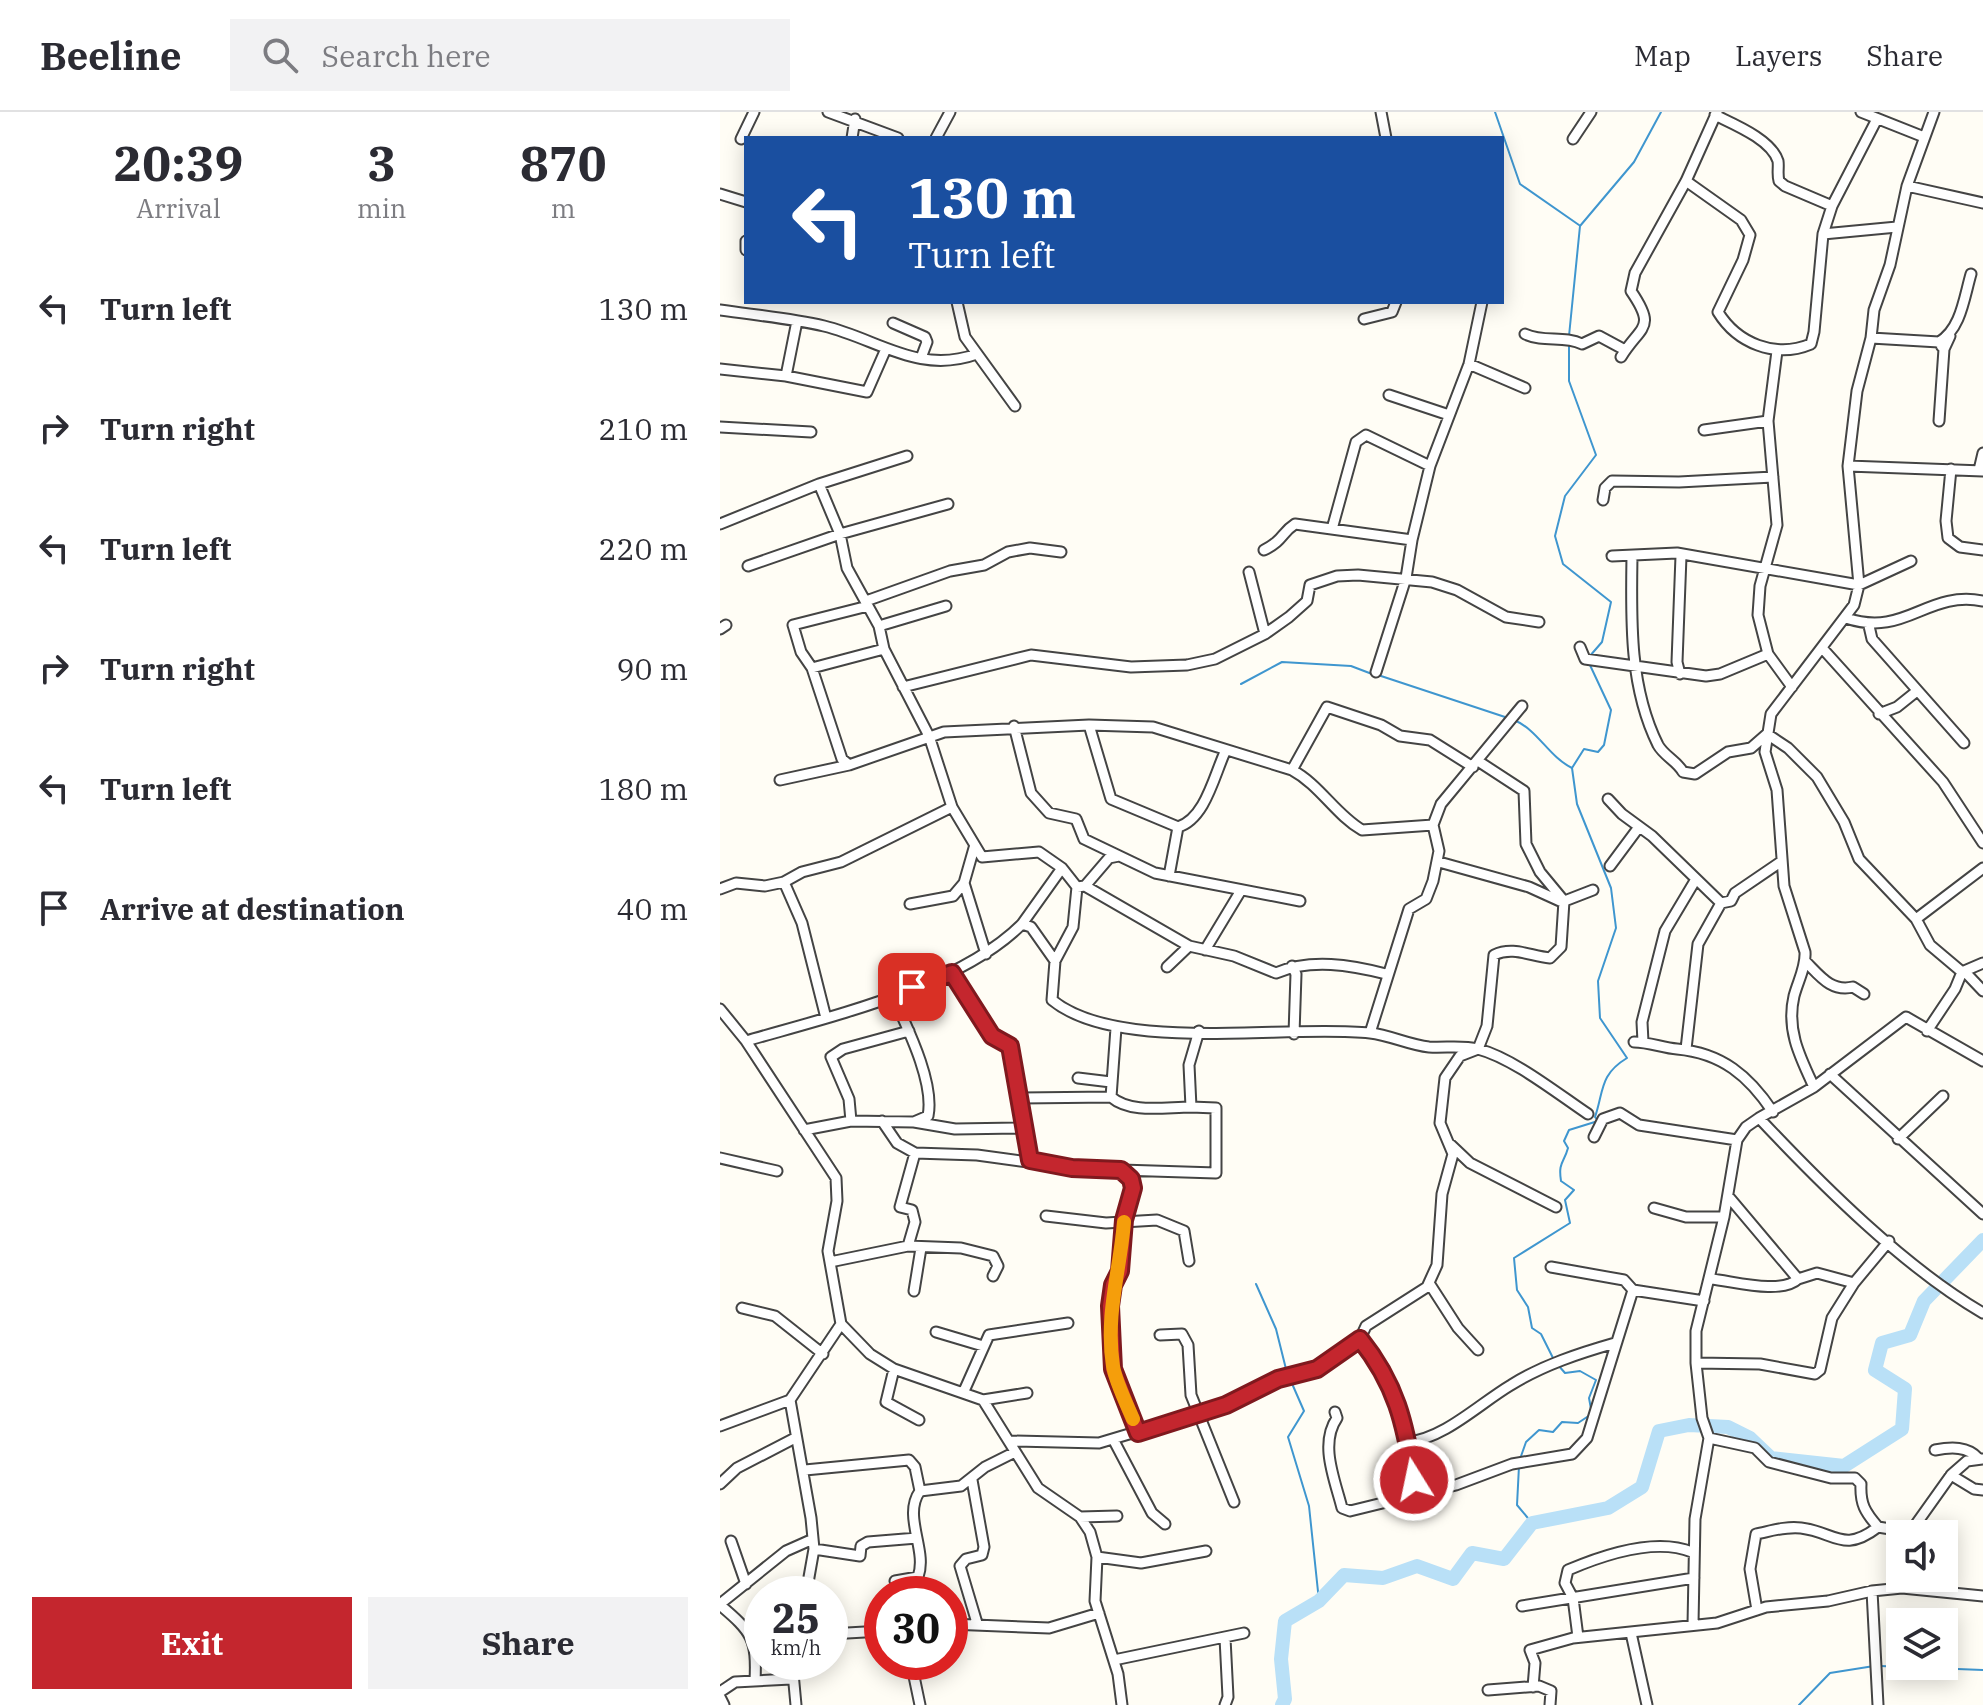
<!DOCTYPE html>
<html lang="en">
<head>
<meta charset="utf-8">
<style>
  body { margin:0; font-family:"IBM Plex Serif",serif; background:#f2f2f3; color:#2b2b33; height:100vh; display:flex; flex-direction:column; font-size:30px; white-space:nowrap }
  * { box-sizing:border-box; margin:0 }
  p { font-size:26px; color:#7c7c81 }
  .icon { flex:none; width:44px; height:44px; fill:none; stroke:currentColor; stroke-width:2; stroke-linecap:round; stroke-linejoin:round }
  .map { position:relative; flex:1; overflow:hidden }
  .side { display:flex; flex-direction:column; background:#fff; width:720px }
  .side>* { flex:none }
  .banner { position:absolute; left:24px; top:24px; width:760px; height:168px; border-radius:0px; box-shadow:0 4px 20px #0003; background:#1a4fa0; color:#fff; overflow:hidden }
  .controls { position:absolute; left:1166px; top:1408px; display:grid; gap:16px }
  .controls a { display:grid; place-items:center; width:72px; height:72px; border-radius:0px; background:#fff; box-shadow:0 4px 20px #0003; font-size:40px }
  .speed { position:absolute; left:24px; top:1464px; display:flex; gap:16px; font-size:40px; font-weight:700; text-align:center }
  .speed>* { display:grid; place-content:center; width:104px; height:104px; border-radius:50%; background:#fff; box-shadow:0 4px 20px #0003; line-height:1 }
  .speed small { font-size:20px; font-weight:400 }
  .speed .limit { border:12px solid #d22; background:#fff; color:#111 }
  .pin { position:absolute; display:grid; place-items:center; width:68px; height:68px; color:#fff; margin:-34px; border-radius:16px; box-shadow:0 4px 12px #0006 }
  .me { position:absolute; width:88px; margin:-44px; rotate:350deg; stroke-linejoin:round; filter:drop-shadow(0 0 6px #0008) }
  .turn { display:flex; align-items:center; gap:28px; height:168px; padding:0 32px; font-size:36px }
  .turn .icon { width:104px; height:104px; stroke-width:2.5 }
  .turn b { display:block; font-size:56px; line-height:68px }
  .eta { display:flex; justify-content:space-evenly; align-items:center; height:136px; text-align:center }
  .eta b { font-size:48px; font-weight:700; line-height:56px }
  .action { display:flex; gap:16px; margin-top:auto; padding:16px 32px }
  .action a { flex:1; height:92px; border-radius:0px; background:#c4262e; color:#fff; font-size:32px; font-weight:700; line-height:92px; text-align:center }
  .action a+a { background:#f2f2f3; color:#2b2b33 }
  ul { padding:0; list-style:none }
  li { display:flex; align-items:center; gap:24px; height:120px; padding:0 32px }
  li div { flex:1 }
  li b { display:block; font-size:30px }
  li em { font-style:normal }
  header { display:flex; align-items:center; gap:48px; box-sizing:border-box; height:112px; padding:0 40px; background:#fff; border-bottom:2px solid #e1e1e2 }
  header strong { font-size:38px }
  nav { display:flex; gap:44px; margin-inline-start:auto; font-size:28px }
  .search { width:560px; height:72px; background:#f2f2f3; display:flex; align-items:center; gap:20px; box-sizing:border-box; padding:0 28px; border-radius:0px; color:#7c7c81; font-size:30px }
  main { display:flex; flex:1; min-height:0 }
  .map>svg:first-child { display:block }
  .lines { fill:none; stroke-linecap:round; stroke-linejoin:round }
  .stream { stroke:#3f96cf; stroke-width:2 }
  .river { stroke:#b9e0f7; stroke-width:14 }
  .minor-casing { stroke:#444; stroke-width:13 }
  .minor { stroke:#fff; stroke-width:9 }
  .route-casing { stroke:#7f191e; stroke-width:20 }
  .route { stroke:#c4262e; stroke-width:14 }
  .slow { stroke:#f59e0b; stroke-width:14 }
</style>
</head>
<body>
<header>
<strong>Beeline</strong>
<div class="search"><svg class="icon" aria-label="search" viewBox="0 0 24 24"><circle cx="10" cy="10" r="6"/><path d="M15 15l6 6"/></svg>Search here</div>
<nav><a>Map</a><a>Layers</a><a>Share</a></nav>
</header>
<main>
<section class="side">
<div class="eta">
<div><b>20:39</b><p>Arrival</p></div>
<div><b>3</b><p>min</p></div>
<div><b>870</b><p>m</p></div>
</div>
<ul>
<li><svg class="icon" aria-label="left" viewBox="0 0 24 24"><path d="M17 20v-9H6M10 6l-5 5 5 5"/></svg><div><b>Turn left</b></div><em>130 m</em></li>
<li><svg class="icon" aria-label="right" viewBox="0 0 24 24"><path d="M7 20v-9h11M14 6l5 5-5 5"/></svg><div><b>Turn right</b></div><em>210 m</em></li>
<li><svg class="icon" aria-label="left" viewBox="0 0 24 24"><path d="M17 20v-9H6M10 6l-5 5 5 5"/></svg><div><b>Turn left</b></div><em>220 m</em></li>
<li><svg class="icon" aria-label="right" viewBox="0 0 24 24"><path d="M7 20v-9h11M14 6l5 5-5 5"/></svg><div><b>Turn right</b></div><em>90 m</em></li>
<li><svg class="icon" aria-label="left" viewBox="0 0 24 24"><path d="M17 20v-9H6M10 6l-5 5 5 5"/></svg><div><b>Turn left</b></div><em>180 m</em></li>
<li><svg class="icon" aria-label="arrive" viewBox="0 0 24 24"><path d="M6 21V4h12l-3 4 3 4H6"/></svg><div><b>Arrive at destination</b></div><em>40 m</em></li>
</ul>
<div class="action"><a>Exit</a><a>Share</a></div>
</section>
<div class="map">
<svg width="1263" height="1593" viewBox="0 0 1263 1593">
  <rect width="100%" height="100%" fill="#fffdf5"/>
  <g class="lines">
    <path class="stream" d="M775,0L800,72L859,113
      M849,224L860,114L914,50L941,0
      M849,230V269L876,343L845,384L835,424L843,452L891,490L882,530L869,545
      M658,563L788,606
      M521,572L562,550L631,554L652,562
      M794,608C818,618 828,644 852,656
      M536,1172L556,1217L567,1261
      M834,1248L821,1222L812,1216L808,1195L797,1178L794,1146L850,1111L845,1088L854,1078L841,1069C838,1050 844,1051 848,1036L844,1029L849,1018L878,1009L875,1005C884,979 879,963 907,946L880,906L878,869L896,816L891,776L857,692L852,656L864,637L878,640L884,633L891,598L869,551
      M838,1253L845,1261L860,1259L876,1268L869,1286L871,1297
      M570,1267L584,1299L568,1325L589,1394L599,1489
      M800,1347L806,1330L819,1318L833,1320L842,1310L858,1311L870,1303
      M799,1354L797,1393L812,1411
      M1160,1554L1263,1558
      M1079,1593L1110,1561L1154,1554"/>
    <path class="river" d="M562,1593L565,1587L561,1547L565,1509L599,1489L624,1463L663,1466L697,1454L733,1467L752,1441L784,1447L812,1411L888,1396L922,1375L939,1319L969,1313L1008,1315L1030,1326L1051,1346L1124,1354L1182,1317L1185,1277L1155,1258L1162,1231L1190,1223L1204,1189L1263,1128"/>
    <g class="minor-casing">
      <path id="minor" d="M108,0L178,26
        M661,0L666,26
        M1141,0L1204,25
        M1214,0L1187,74L1170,153L1154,198L1151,226L1137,279L1128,354L1139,473L1134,493L1051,602L1045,640L1057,678L1064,774L1085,840C1086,855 1078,869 1074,884C1066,918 1080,945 1094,975L1039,1006C1101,1072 1185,1156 1263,1201
        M995,3C1013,12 1051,27 1058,49C1059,55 1057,62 1059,69L1065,74L1112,94
        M132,26L135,7
        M216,26L230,0
        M21,27L34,0
        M853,27L871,0
        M966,69L1021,108L1030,123L1023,148L998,200C1017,231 1055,247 1091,232L1094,220L1103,122L1112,94L1157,7
        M1187,74L1263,91
        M0,82L26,90
        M1103,122L1177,115
        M26,129V138
        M237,190L245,225L295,294
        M0,198C34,203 70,206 104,214C158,227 198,263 257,242
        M644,207L672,200L676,190
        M173,211L205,225L207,230L201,246
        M805,222C824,231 844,223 862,232L879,224L905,238
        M1151,226L1219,230L1222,235
        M1219,230C1241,217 1244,186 1251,162
        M1057,239L1048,309L1057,413L1040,474L1038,503L1048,542L1072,575
        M901,245C921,213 937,217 911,179L915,161L966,69L997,0
        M749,252L805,276
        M0,257L66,264L147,280L165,239
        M66,264L77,209
        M669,283L729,303
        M1219,309L1224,237L1230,224
        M0,315L91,320
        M984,318L1048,309
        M1128,354L1263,359
        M1231,357L1226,409L1228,426L1240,435L1263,438
        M1259,358L1263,341
        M99,372L120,422L127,456L159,514L164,537L209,624L232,695L262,745L319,740L342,756L357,775L365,774L469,834L514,844L556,861C591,846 631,853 666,862
        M883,388L885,376L892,369L959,370L1053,365
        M0,412L99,372L187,344
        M612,417L636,330L646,323L710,354
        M544,438C564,428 561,421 575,412L692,428
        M892,444L957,441L1139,473L1191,449
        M912,444C911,507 909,575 938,633C944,644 957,649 963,660L975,662L1008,640L1031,636L1047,622L1068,636L1097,665L1124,710L1139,747L1196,807L1210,833L1242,860L1263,851
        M28,454L120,422L228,392
        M529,460L545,522
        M146,489L230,459L264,453L288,440L310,436L341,440
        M1126,506C1186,526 1206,478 1263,489
        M159,514L226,494
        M1149,514L1152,527L1244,631
        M0,517L6,513
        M860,535L865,547L986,564L1000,562L1048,542
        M1103,537L1223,670L1263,731
        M92,556L164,537
        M656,560L686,466L692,428L710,354L749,252L762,190
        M960,562L957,550L961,444
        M183,575L311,543L411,555L467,553L495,547L545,522L569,505L587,489L590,473L617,464L638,463L712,470L737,478L786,505L819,510
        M1159,602L1177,595L1197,579
        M369,613L391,687L458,715
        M294,614L311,681L329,701L356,707L364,727L435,761L580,789
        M129,653L122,647L92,556L81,540L73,513L148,494
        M572,658L607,595L661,613L680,624L710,628L753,655
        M60,668L129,653L224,620L369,613L433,615L572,658C600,673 615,702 642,718L713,713
        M888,687L902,702L932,724L1001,791L1011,789L1015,781L1062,749
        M254,736L244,771L266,842
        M719,750L809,775L842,790L873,778
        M890,754L919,715
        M449,764L458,715C485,707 494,664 505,640
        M64,770L82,811L106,906
        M365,774L389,746L399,744
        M357,775L353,815L335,849L332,888C398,942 566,912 650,921C670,923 689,933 709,935C726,936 741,933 758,937C793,946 838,982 868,1002
        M0,777L16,771L45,774L64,770L82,760L121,750L232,695
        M190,792L233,784L244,771
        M1196,807L1263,756
        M302,812L342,756
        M485,838L520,780
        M1086,850C1100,864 1111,880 1133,875L1144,882
        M572,854L576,862L574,922
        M447,855L469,834
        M232,861L272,924L290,934L301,986
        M1246,861L1263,879
        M172,882C186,913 215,970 208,1004L194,1010
        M0,897L26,929L116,1066L117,1089L108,1139L121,1212L70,1288L91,1406L94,1437L86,1482
        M1207,919L1235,877L1242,860
        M650,921L689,797L706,787L713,769L719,739L713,713L721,692L802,594
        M26,929C112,904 239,875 302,812L311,815L335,849
        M914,930C929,930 943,936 957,937C1002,941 1029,964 1053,1000
        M923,930L922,910L945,819L976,767
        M966,937L978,832L1001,791
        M1110,962L1263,1102
        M358,966L391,970
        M1094,975L1186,905L1263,949
        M391,985L396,916
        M131,1009L129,987L111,945L123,937L189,919
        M84,1018L131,1009L194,1010L235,1017L305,1016
        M874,1025L883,1007L900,1001L919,1013L1017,1028
        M1178,1027L1223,984
        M731,1033L750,1051L836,1095
        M195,1041L257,1043L352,1056L401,1058L411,1067L413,1076L404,1108L400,1159L393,1173L390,1194L393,1257L418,1321
        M0,1046L57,1059
        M310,1048L301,986L391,985C411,1002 445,995 471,995
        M401,1058L496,1061V996L471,995L469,953L479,919
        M1008,1084L1078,1167L1097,1161L1134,1171
        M934,1096L966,1105H1004
        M326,1104L386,1111L437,1108L464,1119L469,1149
        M188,1134L241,1136L273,1144L278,1154L273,1164
        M110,1150L188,1134L195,1110L192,1098L180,1095L195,1041L177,1031L162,1009
        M831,1155L904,1168L913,1178L984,1189
        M991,1167C1013,1169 1061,1183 1078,1167
        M709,1171L738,1216L758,1238
        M194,1179L201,1136
        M22,1196L55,1204L103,1242
        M121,1212L150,1242L174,1257L263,1288L318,1376L360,1405L370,1420L377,1445L375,1489L398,1562L402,1593
        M216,1220L263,1234
        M440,1223L462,1222L468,1233L471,1283L514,1390
        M640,1227C647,1237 658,1247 664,1257C683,1293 691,1341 695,1381
        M976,1251L1040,1252L1095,1262L1100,1258L1112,1206L1134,1171L1169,1129
        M174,1257L166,1290L199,1308
        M244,1279L269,1223L348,1211
        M263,1288L307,1281
        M615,1300L617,1306C599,1332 615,1368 622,1396L630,1399L736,1373L792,1352L852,1342L867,1326L913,1178
        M0,1314L70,1288
        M989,1326L1035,1336L1049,1350L1111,1366H1135L1141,1372C1140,1392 1145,1400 1158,1415
        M393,1327L432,1401L445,1412
        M291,1329L379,1331L506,1293L558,1267L597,1257L640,1227L646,1214L707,1175L717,1153L722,1082L733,1042L720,1011L725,966L740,944L758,937L767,914L774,843C793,834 810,844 830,846L841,835L844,789L820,760L806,732L804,679L758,649
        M688,1330C725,1326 759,1292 791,1273C823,1253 860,1241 895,1231
        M1215,1338C1231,1335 1248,1334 1259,1347
        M85,1358L189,1348L195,1355L200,1379
        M1231,1363L1247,1349L1262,1347
        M252,1368L264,1435L262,1443L246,1447L240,1454L257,1511
        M0,1372L17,1356L75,1326
        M360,1405L397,1404
        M1189,1422L1231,1363L1254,1377L1263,1378
        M11,1429L26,1472
        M94,1437L140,1444L141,1434L148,1430L197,1426
        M377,1445L421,1451L486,1439
        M175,1469L198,1465C208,1438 182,1404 200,1379L241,1374L265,1355L293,1341
        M1152,1479L1158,1593
        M0,1492L66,1439L93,1427
        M0,1493C32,1520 37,1527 35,1569
        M802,1494L974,1466
        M1037,1498L1030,1457L1036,1422C1051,1419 1066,1414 1081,1416C1115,1420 1123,1442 1158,1415L1189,1420
        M230,1512L329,1516L379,1501
        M973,1513L975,1407L989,1326L982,1306L976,1251V1219L1004,1105L1017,1028L1026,1015L1039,1006
        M911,1521L927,1593
        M110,1522L162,1519
        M858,1525L853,1486L845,1471L848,1458C883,1443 935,1425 972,1440
        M505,1526L508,1585L505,1593
        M394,1548L524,1521
        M72,1550L76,1593
        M191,1550L200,1593
        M813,1575L815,1551L810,1538L853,1526L997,1511L1046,1495L1108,1489L1152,1479L1182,1476L1263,1484
        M768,1578L819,1574L831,1579L830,1593
        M0,1580L15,1570L71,1567
        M0,1585L4,1593"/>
    </g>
    <use href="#minor" class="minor"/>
  </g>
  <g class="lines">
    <g class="route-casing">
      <path id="route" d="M192,875L232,861L272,924L290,934L310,1048L352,1056L401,1058L411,1067L413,1076L404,1108L400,1159L393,1173L390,1194L393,1257L418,1321L506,1293L558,1267L597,1257L640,1227C676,1272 685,1311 694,1368"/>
    </g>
    <use href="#route" class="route"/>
    <path class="slow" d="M404,1110C400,1159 385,1203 393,1254C395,1268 407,1293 413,1307"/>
  </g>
</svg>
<div class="controls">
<a><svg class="icon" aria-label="sound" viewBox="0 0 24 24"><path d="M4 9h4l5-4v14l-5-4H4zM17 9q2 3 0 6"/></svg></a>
<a><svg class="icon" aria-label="layers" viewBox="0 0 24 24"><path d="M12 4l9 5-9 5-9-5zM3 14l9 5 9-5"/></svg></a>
</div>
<div class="speed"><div>25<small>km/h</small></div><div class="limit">30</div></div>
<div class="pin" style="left:192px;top:875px;background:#d93025"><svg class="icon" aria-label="arrive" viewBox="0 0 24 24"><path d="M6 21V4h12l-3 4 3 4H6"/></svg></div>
<svg class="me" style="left:694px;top:1368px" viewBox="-20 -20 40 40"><circle r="17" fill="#c4262e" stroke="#fff" stroke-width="3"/><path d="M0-11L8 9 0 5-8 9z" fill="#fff"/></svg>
<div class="banner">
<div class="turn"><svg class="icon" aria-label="left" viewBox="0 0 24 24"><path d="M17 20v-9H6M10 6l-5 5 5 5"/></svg><div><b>130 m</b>Turn left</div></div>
</div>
</div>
</main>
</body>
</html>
